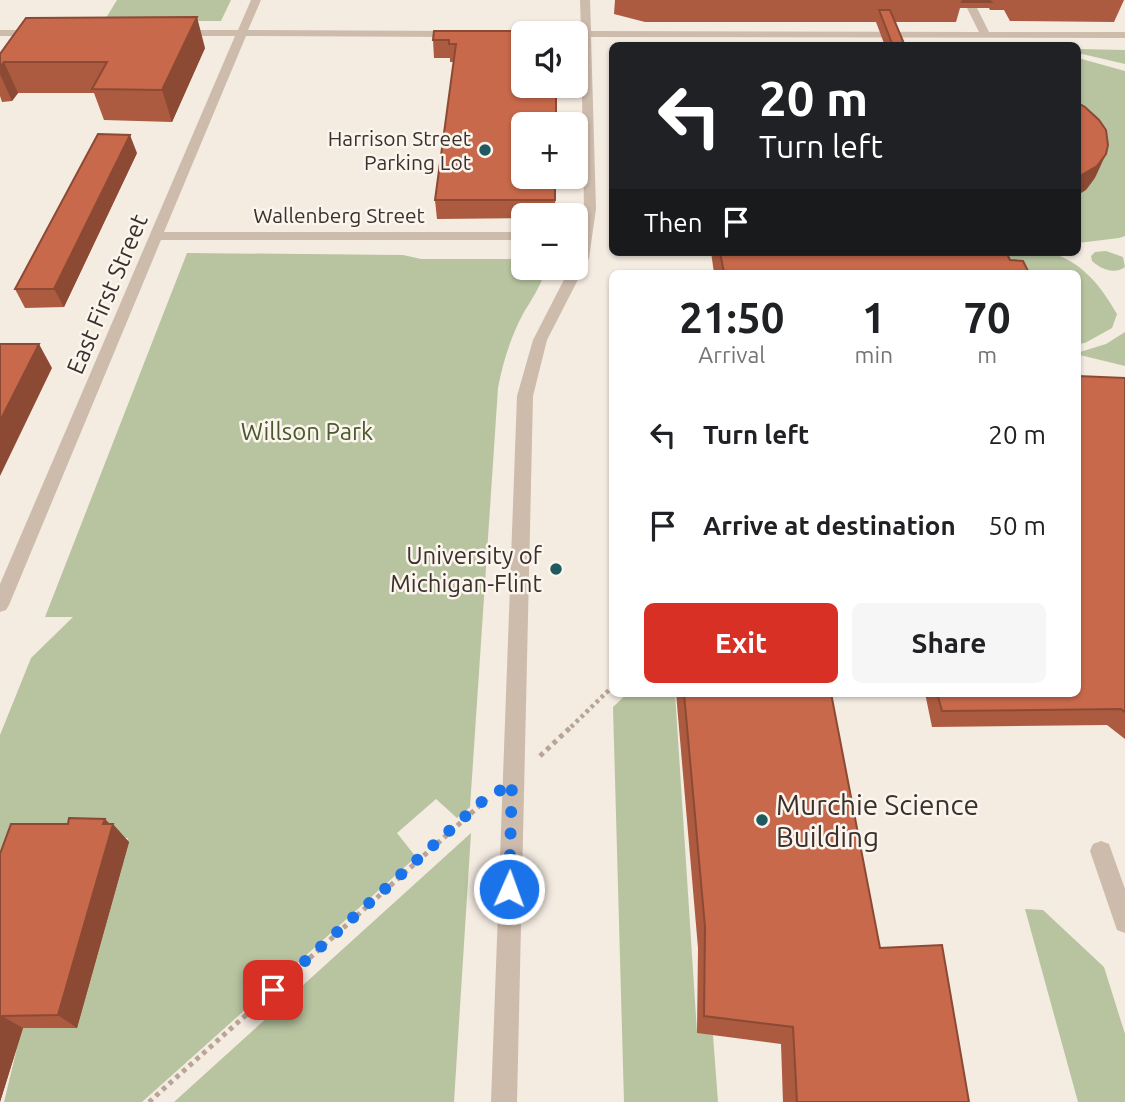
<!DOCTYPE html>
<html lang="en">
<head>
<meta charset="utf-8">
<style>
  body { margin:0; font-family:Ubuntu,sans-serif; background:#f6f6f6; color:#202124; height:100vh; display:flex; flex-direction:column; font-size:26px; white-space:nowrap }
  * { box-sizing:border-box; margin:0 }
  p { font-size:23px; color:#757577 }
  .icon { flex:none; width:38px; height:38px; fill:none; stroke:currentColor; stroke-width:2; stroke-linecap:round; stroke-linejoin:round }
  .map { position:relative; flex:1; overflow:hidden }
  .details { position:absolute; left:609px; top:270px; width:472px; height:427px; display:flex; flex-direction:column; background:#fff; border-radius:10px; box-shadow:0 2px 5px #0004 }
  .details>* { flex:none }
  .top-card { position:absolute; left:609px; top:42px; width:472px; height:214px; border-radius:10px; box-shadow:0 2px 5px #0004; background:#202124; color:#fff; overflow:hidden }
  .fabs { position:absolute; left:511px; top:21px; display:grid; gap:14px }
  .fabs a { display:grid; place-items:center; width:77px; height:77px; border-radius:10px; background:#fff; box-shadow:0 2px 5px #0004; font-size:35px }
  .pin { position:absolute; display:grid; place-items:center; width:60px; height:60px; color:#fff; margin:-30px; border-radius:14px; box-shadow:0 4px 10px #0006 }
  .me { position:absolute; width:77px; margin:-38px; rotate:2deg; stroke-linejoin:round; filter:drop-shadow(0 0 5px #0008) }
  .turn { display:flex; align-items:center; gap:24px; height:147px; padding:0 35px; font-size:32px }
  .turn .icon { width:91px; height:91px; stroke-width:2.5 }
  .turn b { display:block; font-size:49px; line-height:60px }
  .then { display:flex; align-items:center; height:66px; padding:0 35px; background:#0003; gap:14px; font-size:26px }
  .eta { display:flex; justify-content:space-evenly; align-items:center; height:119px; text-align:center }
  .eta b { font-size:42px; font-weight:600; line-height:49px }
  .button { display:flex; gap:14px; margin-top:auto; padding:14px 35px }
  .button a { flex:1; height:80px; border-radius:10px; background:#d93025; color:#fff; font-size:28px; font-weight:600; line-height:80px; text-align:center }
  .button a+a { background:#f6f6f6; color:#202124 }
  ul { padding:0; list-style:none }
  li { display:flex; align-items:center; gap:21px; height:91px; padding:0 35px }
  li div { flex:1 }
  li b { display:block; font-size:26px }
  li em { font-style:normal }
  .map>svg:first-child { display:block }
  .green { fill:#b8c4a0 }
  .lines { fill:none; stroke-linecap:round; stroke-linejoin:round }
  .path-far1 { stroke:#b9a596; stroke-width:4.5; stroke-dasharray:3.5 3.5; stroke-linecap:butt }
  .path { stroke:#b9a596; stroke-width:5; stroke-dasharray:4.5 4.5; stroke-linecap:butt }
  .minor { fill:#cdbbac; fill-rule:evenodd }
  .wall { fill:#ac5a40 }
  .shaded-wall { fill:#8c4a34 }
  .building { fill:#c8694b; stroke:#8c4a34; stroke-width:2 }
  .route { stroke:#1a73e8; stroke-width:12; stroke-dasharray:0 21.6 }
  .poi-dot { fill:#1f5a5e; stroke:#fbf5ee; stroke-width:2.5 }
  .labels { text-anchor:middle; dominant-baseline:central; stroke-width:5; stroke-linejoin:round; paint-order:stroke }
  .far-poi-label { font-size:21px; fill:#3b302b; stroke:#fbf5ee; text-anchor:end }
  .far-street-label { font-size:21px; fill:#3b302b; stroke:#fbf5ee }
  .street-label { font-size:24px; fill:#3b302b; stroke:#fbf5ee }
  .park-label { font-size:24px; fill:#4a5a2e; stroke:#fbf5ee }
  .poi-label { font-size:24px; fill:#3b302b; stroke:#fbf5ee; text-anchor:end }
  .near-poi-label { font-size:28px; fill:#3b302b; stroke:#fbf5ee; text-anchor:start }
</style>
</head>
<body>
<div class="map">
<svg width="1125" height="1102" viewBox="0 0 1125 1102">
  <rect width="100%" height="100%" fill="#f4ebe1"/>
  <path class="green" d="M117,0H231L221,21H35L37,18H106Z
    M1078,49L1125,50V64L1078,53Z
    M1078,58L1125,71V236L1119,238L1078,243V196L1095,178L1098,169L1078,133Z
    M1106,251L1123,257L1125,267C1114,275 1101,269 1092,261L1091,256L1095,252Z
    M1002,252C1016,252 1033,249 1047,252C1080,259 1101,286 1117,314L1112,328L1085,343L1078,344V273H1009Z
    M187,253L403,255L421,259H523V268H542L545,272C540,287 532,299 524,312C511,336 503,361 498,388L470,807L457,818L436,799L397,833L416,857L142,1102H4L22,1027H76L128,838L86,837L0,927V735L31,658L73,617H45Z
    M1125,332V366L1080,355V352L1106,344Z
    M628,693H675L697,1032L713,1035L718,1102H624L613,707Z
    M471,833L454,1102H174Z
    M1025,909L1043,910L1104,967L1125,1034V1102H1078Z"/>
  <g class="lines">
    <path class="path-far1" d="M571,727L612,687"/>
    <path class="path" d="M540,756L573,725
      M149,1102L487,799"/>
    <path class="minor" d="M251,0H261L248,30L455,31L460,34L455,37L246,36L164,232H523V240H161L9,605L6,610L0,612V584L235,36H178L173,33L178,30H238Z
      M580,0H590L591,31L979,32L963,0H973L989,32H1125V38L591,37L596,209L589,258L547,340L533,396L517,1102H491L517,396L533,340L570,268H576L584,209L581,37L571,33L581,31Z
      M0,30H38L43,33L38,36H0Z
      M1101,841L1109,844L1125,889V933L1117,930L1090,851L1093,844Z"/>
  </g>
  <path class="wall" d="M615,0H1124L1114,22L1010,21L1004,10H990L989,8H960L956,22H895L905,46H885L876,22H645L614,14Z
    M557,31L555,215H523V218L437,219L435,200L454,62H450V58H434L433,40Z
    M205,48L172,122L104,120L94,93H18L12,101L2,102L0,96V54Z
    M137,153L64,307L25,308L15,289Z
    M711,252H1006L1010,260L1029,273H714Z
    M1125,378V739L1107,725L932,727L925,693H1078Z
    M676,693H831L880,948L969,1102H783L781,1044L697,1033L698,948Z
    M105,819L129,842L77,1028H23L0,1102V854L68,824Z"/>
  <path class="shaded-wall" d="M197,17L205,48L172,122L162,90Z
    M4,62L18,93L12,101L0,74V67Z
    M130,135L137,153L64,307L54,289Z
    M1106,154L1095,178L1086,190L1078,195V177Z
    M39,344L52,368L0,476V421Z
    M105,819L112,827L113,824L129,842L77,1028L58,1015Z
    M2,1016L23,1028L0,1102V1020Z"/>
  <path class="building" d="M963,0H989L991,2H962Z
    M879,10H890L905,46H893Z
    M197,17L162,90L92,89L107,62H4L0,67V54L26,18Z
    M434,31H557V33H523V86H556V124H523V177H555V200H435L456,44H449V40H433Z
    M1078,103L1085,107L1099,120L1106,130L1108,145L1106,154L1097,166L1078,177Z
    M98,134L130,135L54,289H15Z
    M720,252H1006L1010,260L1023,261L1029,273H724Z
    M0,344H39L0,421Z
    M1078,376L1125,378V712L1121,709L942,711L937,693H1078Z
    M684,693H831L880,948L942,945L969,1102H797L793,1027L704,1016L705,927Z
    M69,818L105,819L103,824H113L58,1015L2,1016L0,1020V854L11,824H68Z"/>
  <g class="lines">
    <path class="route" d="M273,990L480,803L512,783L509,889"/>
  </g>
  <g class="poi-dot">
    <circle cx="485" cy="150" r="7"/>
    <circle cx="556" cy="569" r="7"/>
    <circle cx="762" cy="820" r="7"/>
  </g>
  <g class="labels">
    <g class="far-poi-label">
      <text x="471" y="138">Harrison Street<tspan x="471" dy="24">Parking Lot</tspan></text>
    </g>
    <g class="far-street-label">
      <text x="339" y="215">Wallenberg Street</text>
    </g>
    <g class="street-label">
      <text transform="translate(107 294) rotate(-67)">East First Street</text>
    </g>
    <g class="park-label">
      <text x="307" y="431">Willson Park</text>
    </g>
    <g class="poi-label">
      <text x="542" y="555">University of<tspan x="542" dy="28">Michigan-Flint</tspan></text>
    </g>
    <g class="near-poi-label">
      <text x="776" y="804">Murchie Science<tspan x="776" dy="32">Building</tspan></text>
    </g>
  </g>
</svg>
<div class="fabs">
<a><svg class="icon" aria-label="sound" viewBox="0 0 24 24"><path d="M4 9h4l5-4v14l-5-4H4zM17 9q2 3 0 6"/></svg></a>
<a>+</a>
<a>−</a>
</div>
<div class="pin" style="left:273px;top:990px;background:#d93025"><svg class="icon" aria-label="arrive" viewBox="0 0 24 24"><path d="M6 21V4h12l-3 4 3 4H6"/></svg></div>
<svg class="me" style="left:509px;top:889px" viewBox="-20 -20 40 40"><circle r="17" fill="#1a73e8" stroke="#fff" stroke-width="3"/><path d="M0-11L8 9 0 5-8 9z" fill="#fff"/></svg>
<div class="top-card">
<div class="turn"><svg class="icon" aria-label="left" viewBox="0 0 24 24"><path d="M17 20v-9H6M10 6l-5 5 5 5"/></svg><div><b>20 m</b>Turn left</div></div>
<div class="then">Then<svg class="icon" aria-label="arrive" viewBox="0 0 24 24"><path d="M6 21V4h12l-3 4 3 4H6"/></svg></div>
</div>
<section class="details">
<div class="eta">
<div><b>21:50</b><p>Arrival</p></div>
<div><b>1</b><p>min</p></div>
<div><b>70</b><p>m</p></div>
</div>
<ul>
<li><svg class="icon" aria-label="left" viewBox="0 0 24 24"><path d="M17 20v-9H6M10 6l-5 5 5 5"/></svg><div><b>Turn left</b></div><em>20 m</em></li>
<li><svg class="icon" aria-label="arrive" viewBox="0 0 24 24"><path d="M6 21V4h12l-3 4 3 4H6"/></svg><div><b>Arrive at destination</b></div><em>50 m</em></li>
</ul>
<div class="button"><a>Exit</a><a>Share</a></div>
</section>
</div>
</body>
</html>
